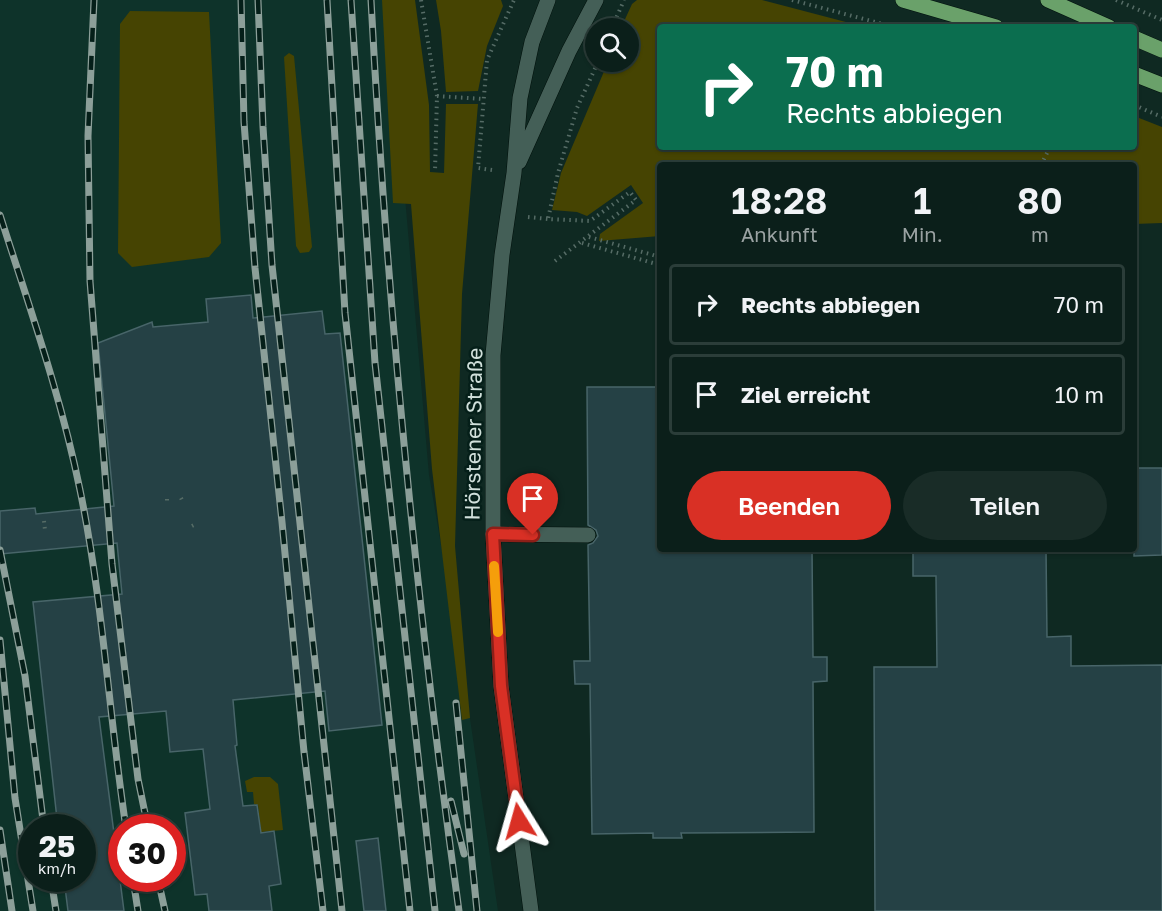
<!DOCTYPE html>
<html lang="de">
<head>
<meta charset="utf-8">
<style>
  body { margin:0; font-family:"Golos Text",sans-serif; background:#192c27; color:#f1f3f6; height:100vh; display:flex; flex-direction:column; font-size:22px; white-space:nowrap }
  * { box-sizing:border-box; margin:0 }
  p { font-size:20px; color:#9aa2a2 }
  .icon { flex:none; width:33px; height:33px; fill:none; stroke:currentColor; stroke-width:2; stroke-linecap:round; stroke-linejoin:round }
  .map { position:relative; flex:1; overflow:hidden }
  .drawer { position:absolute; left:657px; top:162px; width:480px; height:390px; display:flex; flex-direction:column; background:#0b1f1a; border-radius:6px; box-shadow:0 2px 4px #0004,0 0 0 2px #2b3d39 }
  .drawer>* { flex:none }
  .banner { position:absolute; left:657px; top:24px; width:480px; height:126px; border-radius:6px; box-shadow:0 2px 4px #0004,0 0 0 2px #2b3d39; background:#0b6e4f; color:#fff; overflow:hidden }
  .buttons { position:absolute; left:585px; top:18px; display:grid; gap:12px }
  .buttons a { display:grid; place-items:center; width:54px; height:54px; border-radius:50%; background:#0b1f1a; box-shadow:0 2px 4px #0004,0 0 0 2px #2b3d39; font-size:30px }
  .speed { position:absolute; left:18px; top:814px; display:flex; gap:12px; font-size:30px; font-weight:700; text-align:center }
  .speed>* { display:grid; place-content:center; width:78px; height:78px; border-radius:50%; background:#0b1f1a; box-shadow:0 2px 4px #0004,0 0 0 2px #2b3d39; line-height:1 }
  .speed small { font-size:15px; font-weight:400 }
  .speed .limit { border:9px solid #d22; background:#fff; color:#111 }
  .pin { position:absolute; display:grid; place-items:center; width:51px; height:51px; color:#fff; margin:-62px -26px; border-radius:50% 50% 50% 0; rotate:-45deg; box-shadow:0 0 6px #0007 }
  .pin .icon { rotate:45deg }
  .me { position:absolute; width:66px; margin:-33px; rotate:352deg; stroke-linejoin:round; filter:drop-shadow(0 0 4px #0008) }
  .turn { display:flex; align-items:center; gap:21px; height:126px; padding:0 30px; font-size:27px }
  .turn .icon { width:78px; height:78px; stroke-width:2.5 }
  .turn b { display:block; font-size:42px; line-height:51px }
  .eta { display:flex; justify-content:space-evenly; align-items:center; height:102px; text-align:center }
  .eta b { font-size:36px; font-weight:600; line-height:42px }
  .cta { display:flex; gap:12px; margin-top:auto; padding:12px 30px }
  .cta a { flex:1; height:69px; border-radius:36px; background:#d93025; color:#fff; font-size:24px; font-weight:600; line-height:69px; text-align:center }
  .cta a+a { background:#192c27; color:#f1f3f6 }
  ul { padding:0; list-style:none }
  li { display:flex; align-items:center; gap:18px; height:81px; margin:0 12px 9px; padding:0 18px; border:3px solid #2b3d39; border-radius:6px }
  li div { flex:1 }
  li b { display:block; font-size:22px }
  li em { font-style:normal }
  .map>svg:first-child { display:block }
  .built { fill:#0e332a; fill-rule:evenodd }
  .green { fill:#464402 }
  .building { fill:#254145; stroke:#486569; stroke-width:1.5 }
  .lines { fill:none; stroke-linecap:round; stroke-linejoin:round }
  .service-casing { stroke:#00110c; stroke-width:16 }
  .minor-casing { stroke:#00110c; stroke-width:16 }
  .primary-casing { stroke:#00110c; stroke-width:16 }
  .path { stroke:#566c66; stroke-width:4; stroke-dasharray:1.5 4.5; stroke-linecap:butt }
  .service { stroke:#445f57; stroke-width:15 }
  .minor { stroke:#445f57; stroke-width:15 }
  .primary { stroke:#6aa16a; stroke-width:15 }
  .rail-casing { stroke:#8c9f99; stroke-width:7 }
  .rail { stroke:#051f19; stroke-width:4.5; stroke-dasharray:14; stroke-linecap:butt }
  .route-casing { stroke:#8d1f18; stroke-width:15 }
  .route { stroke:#d93025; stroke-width:10 }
  .slow { stroke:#f59e0b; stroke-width:10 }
  .labels { text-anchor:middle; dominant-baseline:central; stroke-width:5; stroke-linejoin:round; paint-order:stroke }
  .street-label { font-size:21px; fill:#d1e0db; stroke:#051f19 }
</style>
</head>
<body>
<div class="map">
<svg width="1162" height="911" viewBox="0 0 1162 911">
  <rect width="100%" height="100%" fill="#0f2922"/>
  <path class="built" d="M0,0H388L429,475L465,684L498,911H0ZM32,828H82V879H32ZM122,828H172V879H122Z"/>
  <path class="green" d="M382,0H415L429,105L430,172L444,173L446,104H478L462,294L455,546L470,718L462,720L432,469L411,204L393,203Z
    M436,0H501L503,6L487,46L478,91L446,92L441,31Z
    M637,0H762L865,27H660V147H1134V116L1162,127V223L1134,224V165H660V236L599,241L600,234L643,203L631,185L587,216L577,212L552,210L561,173L608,62H628V28H621L632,4Z
    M130,11L209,12L221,243L209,257L132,267L118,253L120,24Z
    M289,53L294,56L312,247L309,252L300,253L296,246L284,57Z
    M254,777H270L278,784L283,830L261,832L258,805L254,804L253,792H247L245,781Z"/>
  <path class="building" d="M251,295L253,318L322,311L325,334L340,333L382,725L329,731L325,691L233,700L237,745L235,746L243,806L257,805L261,833L274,831L281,884L269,886L272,911H209L207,894L195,895L185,813L210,809L203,749L170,752L166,711L99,717L124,911H68L64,879H82V828H58L33,602L122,594L117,543L0,554V511L35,508L36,514L114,506L98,343L152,322L153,327L208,322L206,299Z
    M587,387H660V549H812L813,657H827V681L813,682L814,832L681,833L682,838H653V833L592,834L590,684H575L574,661H590L588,545L593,543L598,536L596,530L588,525Z
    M1134,468H1162V555L1134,556Z
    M913,549H1046L1047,637L1071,636V666L1162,665V911H875L874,667H937L936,576H913Z
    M378,838L386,911H364L356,841Z"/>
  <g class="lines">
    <g class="service-casing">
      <path id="service" d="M493,534L588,535"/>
    </g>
    <g class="minor-casing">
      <path id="minor" d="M519,162L569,51L596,0
        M531,911L501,686L493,534V355L502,255L514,173L520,98L532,42L548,0"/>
    </g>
    <g class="primary-casing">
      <path id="primary" d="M903,0L996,27
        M1048,0L1109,27
        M1134,38L1162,50
        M1134,74L1162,85"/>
    </g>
    <path class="path" d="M421,0L437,96L435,172
      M792,0L894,27
      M1116,0L1162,20
      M612,28L624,0
      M437,96L483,99
      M1134,105L1162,117
      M1041,165L1050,147
      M492,170L478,168L487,60L514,0
      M528,217L548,219
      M589,237L660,257
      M582,243L660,265
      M555,261L636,200L630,192L590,221L548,219L558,173L577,108L598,62
      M181,498L182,500
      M167,499V501
      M44,521L45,530
      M192,526L194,525"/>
    <use href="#service" class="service"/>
    <use href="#minor" class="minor"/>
    <use href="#primary" class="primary"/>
    <g class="rail-casing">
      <path id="rail" d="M94,0L88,136L90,281L112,564L138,779L148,828
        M241,0L244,122L255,268L282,522L304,752L323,911
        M258,0L263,127L272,265L342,911
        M327,0L345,313L410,911
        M351,0L375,363L435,911
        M371,0C387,304 417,609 459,911
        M0,215C29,306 61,396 80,490C103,601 109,716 126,828
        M0,550L25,676L44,828
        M0,640L15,798L33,911
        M456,703L477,911
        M451,801L464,854
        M0,830L12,911
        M51,879L56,911
        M133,879L138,911
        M158,879L165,911"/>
    </g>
    <use href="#rail" class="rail"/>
  </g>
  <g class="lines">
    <g class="route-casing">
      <path id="route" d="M519,821L501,686L493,534L533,535"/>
    </g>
    <use href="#route" class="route"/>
    <path class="slow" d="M494,566L498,632"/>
  </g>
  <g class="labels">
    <g class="street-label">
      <text transform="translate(473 434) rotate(-89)">Hörstener Straße</text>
    </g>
  </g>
</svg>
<div class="buttons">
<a><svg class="icon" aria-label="search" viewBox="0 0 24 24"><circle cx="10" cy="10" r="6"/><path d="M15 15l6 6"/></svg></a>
</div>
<div class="speed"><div>25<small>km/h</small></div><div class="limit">30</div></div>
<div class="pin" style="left:533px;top:535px;background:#d93025"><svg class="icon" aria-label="arrive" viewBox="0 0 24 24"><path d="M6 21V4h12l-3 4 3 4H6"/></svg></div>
<svg class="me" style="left:519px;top:821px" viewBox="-20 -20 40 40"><path d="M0-17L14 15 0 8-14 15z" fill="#d93025" stroke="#fff" stroke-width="4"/></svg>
<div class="banner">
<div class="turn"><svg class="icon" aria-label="right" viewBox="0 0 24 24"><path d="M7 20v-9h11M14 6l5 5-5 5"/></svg><div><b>70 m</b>Rechts abbiegen</div></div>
</div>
<section class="drawer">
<div class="eta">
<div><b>18:28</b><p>Ankunft</p></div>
<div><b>1</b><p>Min.</p></div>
<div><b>80</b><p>m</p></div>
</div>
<ul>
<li><svg class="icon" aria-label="right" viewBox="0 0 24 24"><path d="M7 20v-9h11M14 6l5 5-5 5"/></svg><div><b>Rechts abbiegen</b></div><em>70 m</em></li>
<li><svg class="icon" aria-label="arrive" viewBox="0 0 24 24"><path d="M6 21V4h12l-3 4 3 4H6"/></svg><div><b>Ziel erreicht</b></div><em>10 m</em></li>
</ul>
<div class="cta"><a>Beenden</a><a>Teilen</a></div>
</section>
</div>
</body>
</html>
